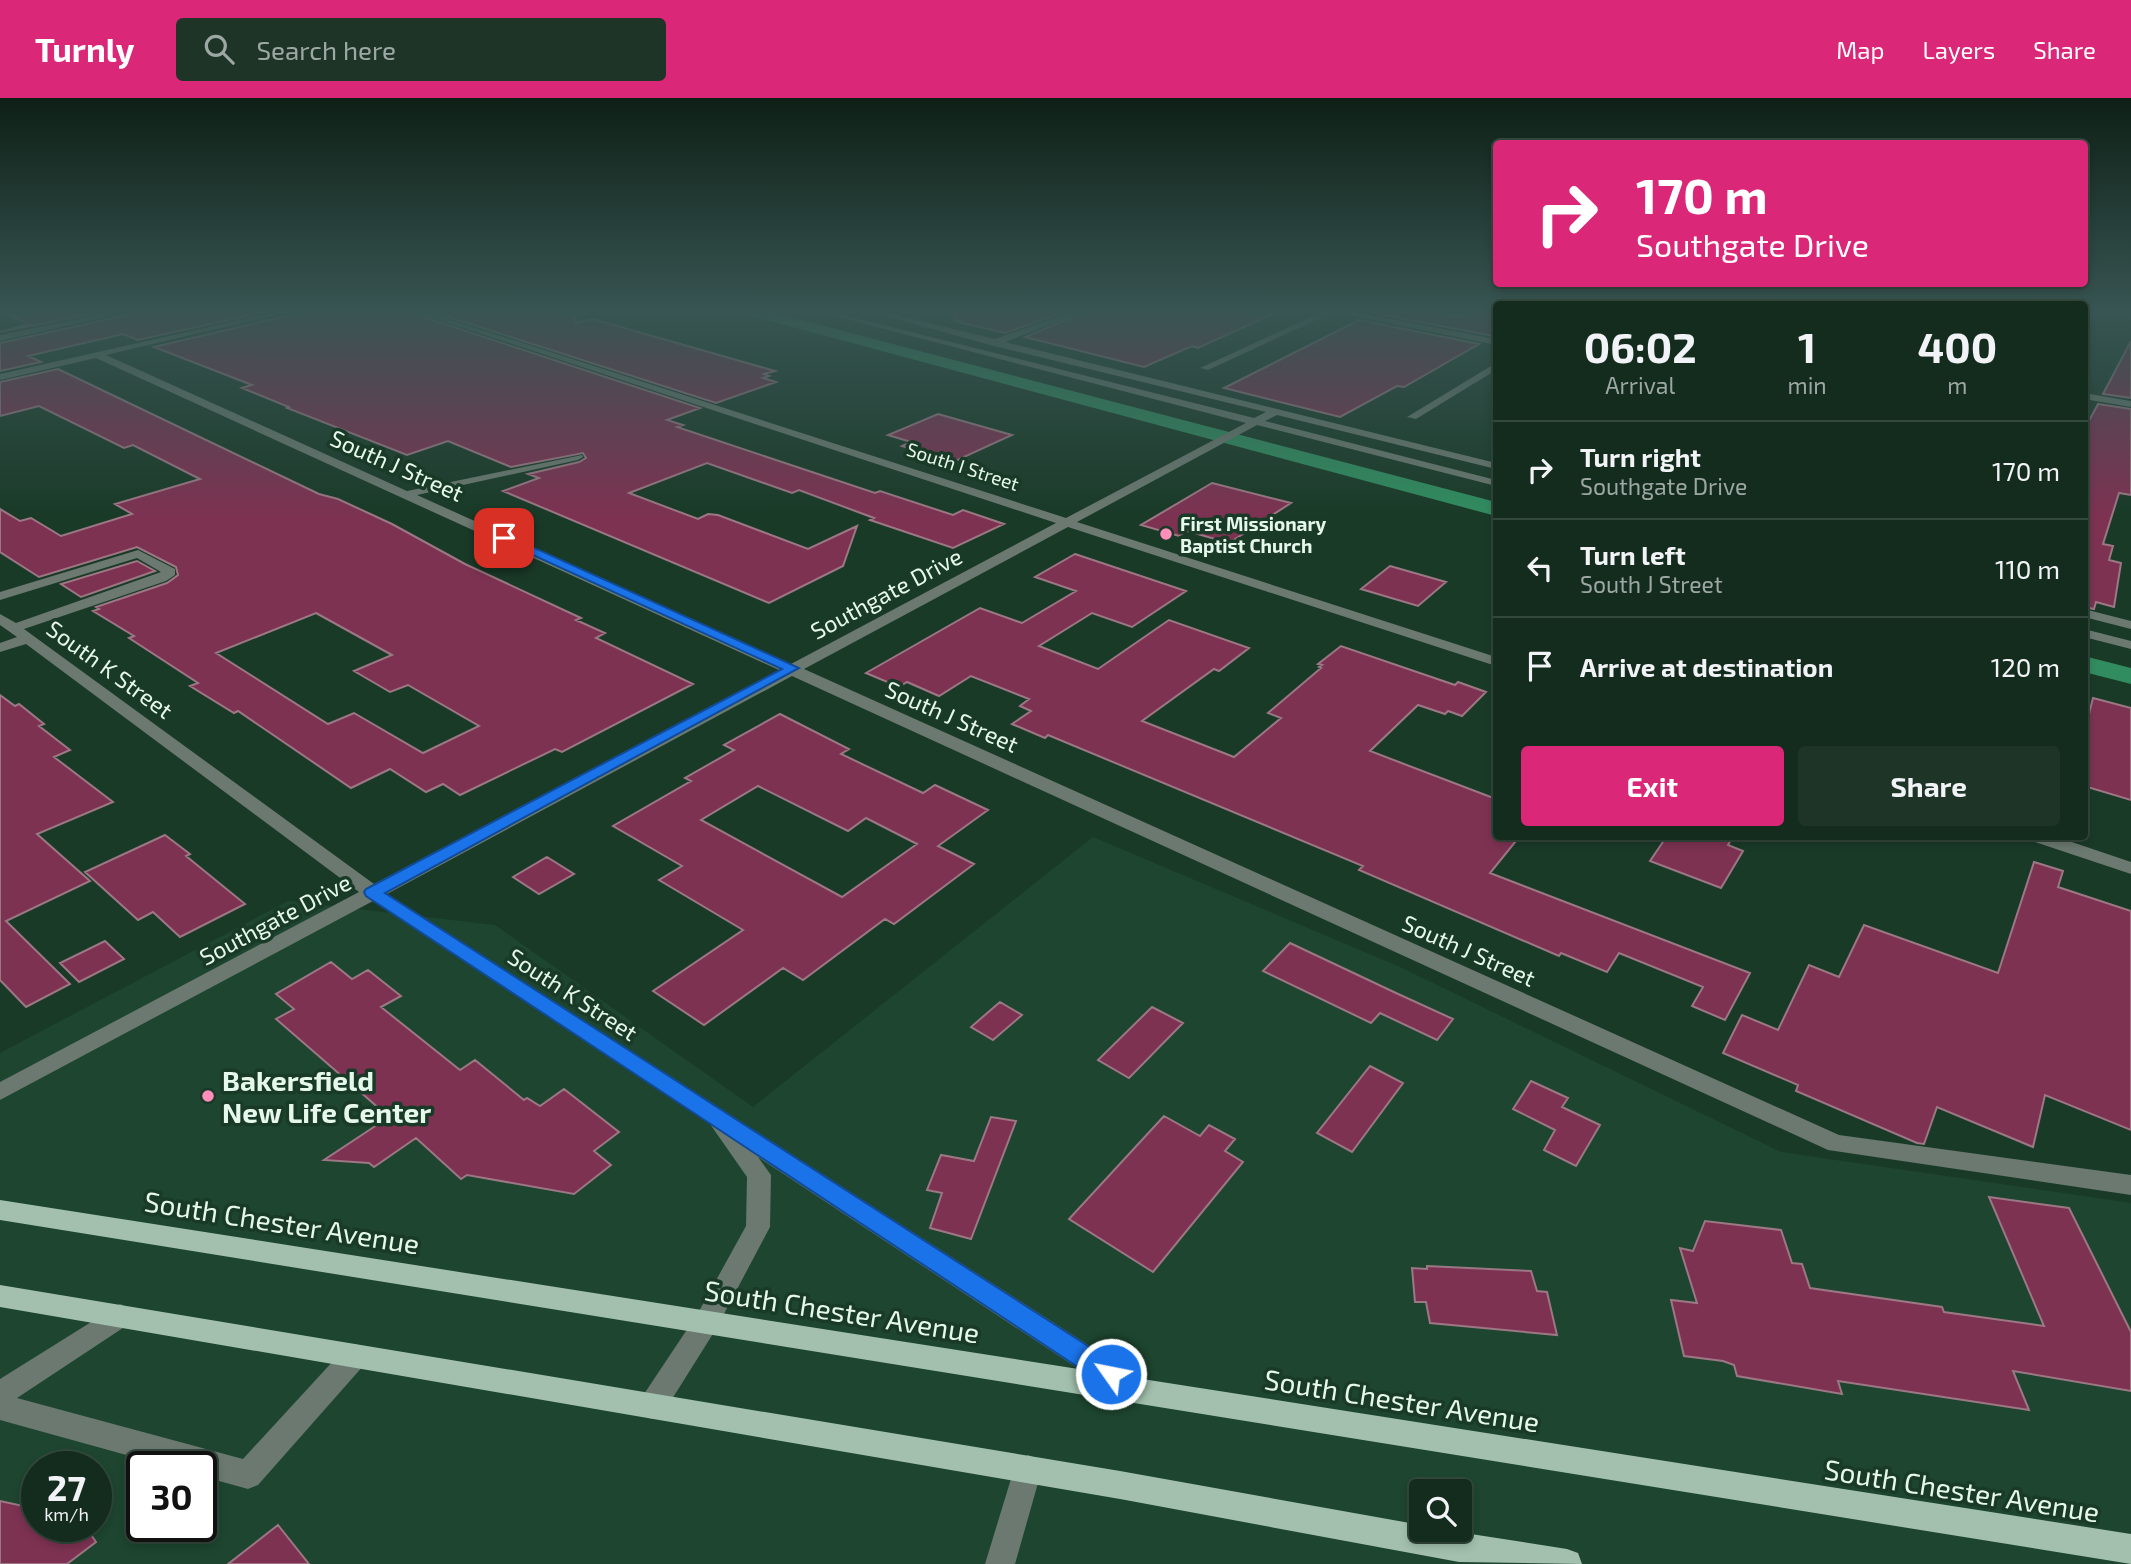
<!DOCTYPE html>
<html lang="en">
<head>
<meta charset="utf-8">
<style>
  body { margin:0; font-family:"Exo 2",sans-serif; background:#1d3427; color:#f1f3f6; height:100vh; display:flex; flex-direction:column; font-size:26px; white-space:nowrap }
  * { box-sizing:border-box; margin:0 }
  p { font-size:23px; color:#9da7a4 }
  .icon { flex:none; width:38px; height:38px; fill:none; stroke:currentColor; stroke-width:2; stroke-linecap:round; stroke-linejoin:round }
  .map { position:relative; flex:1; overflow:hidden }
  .drawer { position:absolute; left:1493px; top:203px; width:595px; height:539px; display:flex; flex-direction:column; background:#142c1e; border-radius:7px; box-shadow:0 4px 10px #0003,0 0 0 2px #33483c }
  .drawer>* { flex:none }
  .top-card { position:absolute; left:1493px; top:42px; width:595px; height:147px; border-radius:7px; box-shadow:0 4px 10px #0003,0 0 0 2px #33483c; background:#db2777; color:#fff; overflow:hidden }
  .controls { position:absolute; left:1409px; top:1381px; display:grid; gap:14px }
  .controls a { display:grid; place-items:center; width:63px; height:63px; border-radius:7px; background:#142c1e; box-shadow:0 4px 10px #0003,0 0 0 2px #33483c; font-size:35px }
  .speed { position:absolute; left:21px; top:1353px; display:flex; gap:14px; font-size:35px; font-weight:700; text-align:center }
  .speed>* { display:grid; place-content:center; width:91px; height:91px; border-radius:50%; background:#142c1e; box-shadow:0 4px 10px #0003,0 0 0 2px #33483c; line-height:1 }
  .speed small { font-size:18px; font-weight:400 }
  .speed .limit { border:4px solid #111; border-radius:10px; background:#fff; color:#111 }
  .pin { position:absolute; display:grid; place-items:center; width:60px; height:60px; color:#fff; margin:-30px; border-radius:14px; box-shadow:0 4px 10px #0006 }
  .me { position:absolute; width:77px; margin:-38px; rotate:303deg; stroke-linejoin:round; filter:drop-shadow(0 0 5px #0008) }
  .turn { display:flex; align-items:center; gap:24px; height:147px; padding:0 28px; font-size:32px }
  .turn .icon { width:91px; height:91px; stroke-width:2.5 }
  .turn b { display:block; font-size:49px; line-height:60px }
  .eta { display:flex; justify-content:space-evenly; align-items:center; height:119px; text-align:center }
  .eta b { font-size:42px; font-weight:700; line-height:49px }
  .button { display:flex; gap:14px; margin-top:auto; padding:14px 28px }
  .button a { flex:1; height:80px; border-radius:7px; background:#db2777; color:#fff; font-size:28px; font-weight:700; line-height:80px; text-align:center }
  .button a+a { background:#1d3427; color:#f1f3f6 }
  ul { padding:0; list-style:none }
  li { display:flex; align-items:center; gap:21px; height:98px; padding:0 28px; border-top:2px solid #33483c }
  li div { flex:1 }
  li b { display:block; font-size:26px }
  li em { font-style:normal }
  header { display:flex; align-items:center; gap:42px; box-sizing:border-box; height:98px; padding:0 35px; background:#db2777; color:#fff }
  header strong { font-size:33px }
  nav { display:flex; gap:38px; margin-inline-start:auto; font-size:24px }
  .search { width:490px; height:63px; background:#1d3427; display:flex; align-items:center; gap:18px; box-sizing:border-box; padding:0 24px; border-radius:7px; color:#9da7a4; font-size:26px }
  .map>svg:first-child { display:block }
  .built { fill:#1d452f; fill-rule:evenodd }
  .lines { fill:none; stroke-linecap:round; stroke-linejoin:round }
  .canal { fill:#318c5f; fill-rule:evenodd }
  .building { fill:#7d3252; stroke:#9c7784; stroke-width:2; fill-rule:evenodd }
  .minor { fill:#6b7970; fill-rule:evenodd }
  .major { fill:#a2c0ad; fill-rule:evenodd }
  .route { fill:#1a73e8; stroke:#114b97; stroke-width:2 }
  .poi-dot { fill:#ff8eba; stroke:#1a3a28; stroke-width:2.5 }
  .labels { text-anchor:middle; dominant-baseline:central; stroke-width:7; stroke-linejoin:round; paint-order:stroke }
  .far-street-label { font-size:19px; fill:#e6f8ec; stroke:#1a3a28 }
  .far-poi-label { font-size:19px; font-weight:bold; fill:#e6f8ec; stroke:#1a3a28; text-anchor:start }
  .street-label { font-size:23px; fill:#e6f8ec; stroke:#1a3a28 }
  .near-poi-label { font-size:28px; font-weight:bold; fill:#e6f8ec; stroke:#1a3a28; text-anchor:start }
  .near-street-label { font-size:28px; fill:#e6f8ec; stroke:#1a3a28 }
</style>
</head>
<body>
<header>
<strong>Turnly</strong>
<div class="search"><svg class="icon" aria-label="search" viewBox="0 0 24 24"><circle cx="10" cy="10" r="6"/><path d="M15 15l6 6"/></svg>Search here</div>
<nav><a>Map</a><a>Layers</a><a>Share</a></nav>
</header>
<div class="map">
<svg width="2131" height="1466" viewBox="0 0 2131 1466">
  <rect width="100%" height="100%" fill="#1a3a28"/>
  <path class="built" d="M1093,739L1400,869L1781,1054L2131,1105V1466H0V955L288,803L495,827L753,1009ZM37,1368H96V1428H37ZM142,1368H201V1428H142ZM1421,1393H1460V1432H1421Z"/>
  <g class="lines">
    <path class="canal" d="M742,213H767L1496,404V418L744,216Z
      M2084,558L2131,570V586L2084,574Z"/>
  </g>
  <path class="building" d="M0,213H106L0,234L29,226Z
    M134,213H270L138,242L123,236L28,258L41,264L0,273V245L132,216Z
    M296,213H409L411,215L700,310L667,322L683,327L677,329L875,395L880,393L953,417L963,412L1004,426L953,450L870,422L874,420L799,392L792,395L707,365L629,395L698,421L708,416L718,417L808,451L857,428L843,468L769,505L503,393L539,380L528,376L579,364L586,360L583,355L511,369L448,343L407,357L287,310L289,309L242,290L252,287L154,249L294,216Z
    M430,213H564L574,215L576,225L593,221L775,273L764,276L769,278L763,280L776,284L716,305Z
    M956,213H1067L1005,235L954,223Z
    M1088,213H1279L1198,250L1192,248L1144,269L1025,239Z
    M1377,213H1422L1457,219L1469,213H1496V236L1493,238L1373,215Z
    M1359,222L1479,246L1404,289L1397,288L1340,319L1224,290Z
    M2131,243V300L2103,296Z
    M58,271L319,396L338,401L392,426L465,466L581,520L576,522L605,535L596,540L693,586L562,654L555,651L460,697L443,686L426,694L390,671L351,690L238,613L234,615L190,588L198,585L129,540L134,538L93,513L99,511L96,509L167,485L178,477L176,469L137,449L39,479L0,454V411L20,423L31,420L61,438L132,416L115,406L200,381L133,347L124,350L39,308L0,318V284ZM316,515L392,557L354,573L390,594L408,587L479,628L423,655L354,615L328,626L216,555Z
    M2098,306L2131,311V397L2119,395L2103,446L2113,448L2109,462L2121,465L2114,509L2096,504L2094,511L2084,509V332Z
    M938,316L1012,337L953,364L902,348L911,344L888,337Z
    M1212,385L1291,405L1229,445L1187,433L1179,438L1141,427Z
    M1075,456L1186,493L1132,529L1092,515L1039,548L1098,571L1169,522L1249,550L1219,573L1214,571L1142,623L1234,659L1281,620L1268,615L1321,570L1319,569L1322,567L1318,566L1341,548L1455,587L1458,584L1486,594L1462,618L1448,613L1445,616L1418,607L1370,653L1496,701V738H1520L1490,775L1750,875L1725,922L1692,908L1703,889L1619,855L1607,874L1561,855L1559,858L1359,772L1363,768L1048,637L1045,640L1012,626L1031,613L1020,608L1029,601L971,578L939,598L907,584L899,589L866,575L980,510L1022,525L1076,493L1035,479Z
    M137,463L155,473L81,499L61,486Z
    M1390,468L1446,484L1418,508L1361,491Z
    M0,597L15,608L19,606L44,626L39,628L70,652L54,659L113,704L37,736L90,783L6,823L70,886L26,909L0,882Z
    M2093,600L2131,610V702L2084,688V615L2089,616Z
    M780,616L849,651L841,656L923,695L935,687L988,712L938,748L974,766L894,826L885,821L803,882L783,870L704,927L653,893L743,832L659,782L682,768L613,728L691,683L685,680L734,652L724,647ZM758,688L848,733L866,720L917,746L842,799L701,722Z
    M165,737L190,756L186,758L245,806L180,839L153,814L138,822L85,774Z
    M1667,738H1733L1728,747L1743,753L1721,790L1650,763Z
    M547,759L574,776L539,796L513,779Z
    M2034,764L2063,773L2058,789L2131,813V1032L2045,997L2033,1049L1937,1009L1924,1046L1917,1045L1796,993L1798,987L1723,955L1742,917L1778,932L1809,867L1839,879L1864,827L1998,875Z
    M105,843L124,861L79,884L60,865Z
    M1290,845L1396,895L1453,921L1437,942L1380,915L1371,925L1263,873Z
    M331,864L352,881L368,872L401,898L381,909L460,972L475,962L524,1002L527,1000L540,1008L564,991L619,1034L594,1053L611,1067L574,1096L467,1077L461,1081L416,1040L374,1069L369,1065L324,1062L389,1019L276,921L294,911L276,896Z
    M1000,904L1022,917L993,942L971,929Z
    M1152,909L1183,925L1129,980L1098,962Z
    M1370,968L1403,985L1352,1054L1317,1035Z
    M1531,983L1568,1000L1562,1009L1600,1027L1576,1068L1544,1052L1555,1032L1513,1011Z
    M1164,1018L1200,1038L1209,1027L1235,1041L1225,1053L1243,1064L1153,1174L1069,1121Z
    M991,1019L1016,1023L971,1141L930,1130L942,1095L927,1092L941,1057L974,1063Z
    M1989,1099L2069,1110L2131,1234V1293L2013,1273L2029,1312L1838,1283L1842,1296L1737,1278L1734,1267L1723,1263L1684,1258L1671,1202L1697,1205L1680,1150L1693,1153L1705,1123L1781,1132L1792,1165L1802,1166L1810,1190L1942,1209L1944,1214L2044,1228Z
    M1427,1168L1531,1173L1537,1193L1547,1194L1557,1237L1430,1225L1426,1204H1415L1412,1170L1427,1171Z
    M0,1403L37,1411V1428H85L96,1444L67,1466H0Z
    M278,1427L309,1466H228Z"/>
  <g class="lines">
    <path class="minor" d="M117,213H131L0,243V237Z
      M280,213H293L106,257L407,393L582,357L583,359L578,362L417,397L791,566L1056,425L412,213H423L1066,420L1246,325L815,213H827L1254,320L1266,314L990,247L871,214L879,213L995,241L1074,213H1085L1005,244L1496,365V371L1277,317L1265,323L1496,382V388L1257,327L1077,424L1496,559V568L1068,429L804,571L1839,1037L2131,1077V1097L1828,1052L792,578L387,796L1138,1279L1142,1288L1138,1297L1128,1301L1118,1297L758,1059L771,1077L770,1129L716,1231L662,1317L652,1321L642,1317L638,1308L642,1299L698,1215L746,1128L747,1079L710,1026L373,803L0,1002V984L359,794L26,546L0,554V545L17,539L0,527V516L16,525L161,474L137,460L0,502V494L138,452L175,471V477L166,483L24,531L374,786L779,572L96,260L0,282V276Z
      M1324,213H1348L1496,241V247L1334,214L1208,272L1200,270Z
      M2090,213H2098L2084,232V222Z
      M1496,265V272L1416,321L1407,319Z
      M2084,295L2131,303V309L2084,301Z
      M2084,511L2131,523V531L2084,519Z
      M2084,531L2131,543V551L2084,539Z
      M2027,738H2054L2131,764V776L2029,742Z
      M120,1206L129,1210L133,1218L129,1226L17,1300L243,1361L346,1249L355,1246L364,1249L368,1258L364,1267L258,1387L248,1391L201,1378V1368H166L0,1322V1281Z
      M1028,1357L1038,1361L1042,1371L1015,1466H985L1014,1371L1018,1361Z"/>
    <path class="major" d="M0,1102L2131,1436V1466L0,1122Z
      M0,1187L1120,1373L1421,1427V1432H1445L1567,1451L1578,1455L1582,1466L1459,1464L1120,1401L0,1209Z"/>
  </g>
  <linearGradient id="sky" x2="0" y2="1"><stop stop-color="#0e2016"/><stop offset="0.51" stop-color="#385553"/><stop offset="1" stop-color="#385553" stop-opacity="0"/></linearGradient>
  <rect width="2131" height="418" fill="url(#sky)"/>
  <path class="route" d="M500,438H508L799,570L385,795L1119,1268L1123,1276L1119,1285L1111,1288L1102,1285L366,798L364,794L366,791L782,571L500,442Z"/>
  <g class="poi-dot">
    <circle cx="1166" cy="436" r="7"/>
    <circle cx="208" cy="998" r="7"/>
  </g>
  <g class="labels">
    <g class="far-street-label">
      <text transform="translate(963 368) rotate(18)">South I Street</text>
    </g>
    <g class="far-poi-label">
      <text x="1180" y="425">First Missionary<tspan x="1180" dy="22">Baptist Church</tspan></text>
    </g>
    <g class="street-label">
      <text transform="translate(397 367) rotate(24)">South J Street</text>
      <text transform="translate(886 495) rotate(-28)">Southgate Drive</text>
      <text transform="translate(110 571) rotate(36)">South K Street</text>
      <text transform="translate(952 618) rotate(24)">South J Street</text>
      <text transform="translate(275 821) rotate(-28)">Southgate Drive</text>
      <text transform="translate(1469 852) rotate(24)">South J Street</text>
      <text transform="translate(573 896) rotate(33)">South K Street</text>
    </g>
    <g class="near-poi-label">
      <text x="222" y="982">Bakersfield<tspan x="222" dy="32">New Life Center</tspan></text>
    </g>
    <g class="near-street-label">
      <text transform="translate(282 1124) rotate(9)">South Chester Avenue</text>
      <text transform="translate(842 1213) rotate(9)">South Chester Avenue</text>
      <text transform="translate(1402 1302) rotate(9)">South Chester Avenue</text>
      <text transform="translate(1962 1392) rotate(9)">South Chester Avenue</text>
    </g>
  </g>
</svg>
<div class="controls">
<a><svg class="icon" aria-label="search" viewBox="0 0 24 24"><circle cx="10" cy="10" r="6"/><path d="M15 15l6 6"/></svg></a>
</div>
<div class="speed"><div>27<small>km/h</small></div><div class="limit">30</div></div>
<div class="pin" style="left:504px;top:440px;background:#d93025"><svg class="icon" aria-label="arrive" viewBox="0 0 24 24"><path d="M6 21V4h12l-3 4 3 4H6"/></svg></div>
<svg class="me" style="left:1111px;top:1276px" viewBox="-20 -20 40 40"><circle r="17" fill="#1a73e8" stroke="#fff" stroke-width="3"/><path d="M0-11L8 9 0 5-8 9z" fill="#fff"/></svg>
<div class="top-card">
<div class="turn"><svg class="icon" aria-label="right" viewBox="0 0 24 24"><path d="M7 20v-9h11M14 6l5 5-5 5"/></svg><div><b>170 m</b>Southgate Drive</div></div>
</div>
<section class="drawer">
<div class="eta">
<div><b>06:02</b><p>Arrival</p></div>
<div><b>1</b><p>min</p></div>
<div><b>400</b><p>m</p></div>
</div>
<ul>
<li><svg class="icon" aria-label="right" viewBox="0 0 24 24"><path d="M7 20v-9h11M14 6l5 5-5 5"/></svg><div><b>Turn right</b><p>Southgate Drive</p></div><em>170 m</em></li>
<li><svg class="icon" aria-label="left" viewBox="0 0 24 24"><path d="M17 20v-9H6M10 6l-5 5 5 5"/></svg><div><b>Turn left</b><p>South J Street</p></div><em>110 m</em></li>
<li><svg class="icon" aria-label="arrive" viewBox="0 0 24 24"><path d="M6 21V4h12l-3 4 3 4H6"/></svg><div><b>Arrive at destination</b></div><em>120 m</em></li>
</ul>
<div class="button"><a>Exit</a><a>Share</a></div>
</section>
</div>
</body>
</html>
